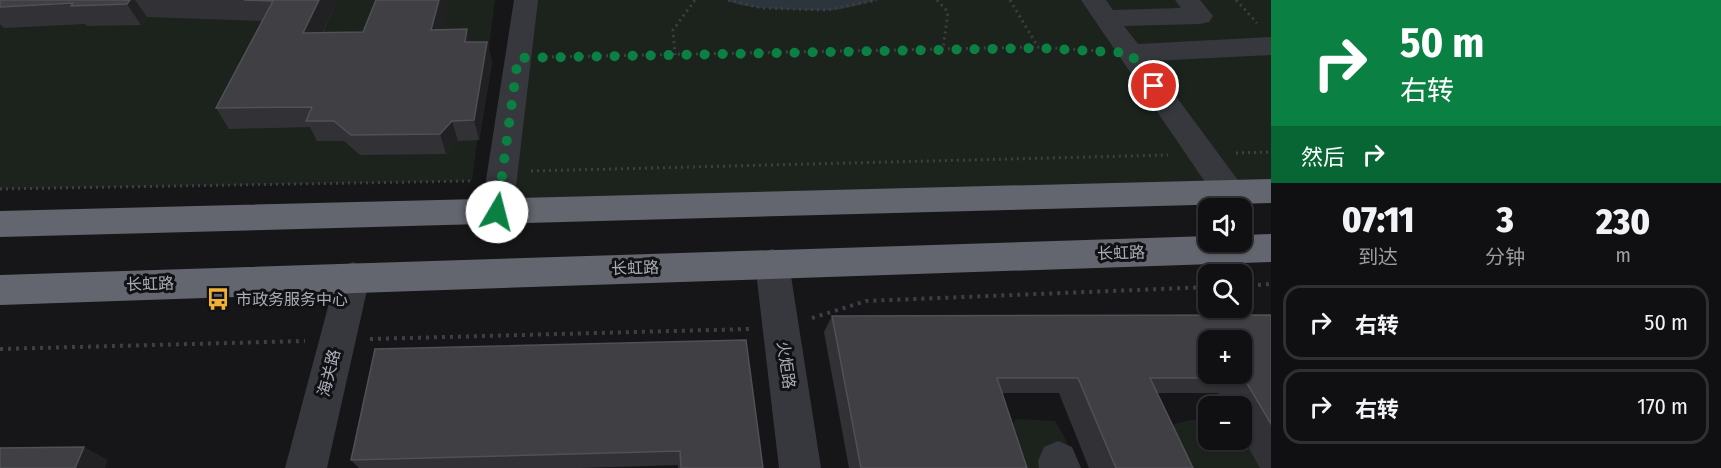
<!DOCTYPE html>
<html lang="zh">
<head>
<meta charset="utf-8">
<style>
  body { margin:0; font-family:"Fira Sans Condensed","Noto Sans SC",sans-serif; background:#19191b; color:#f1f3f6; height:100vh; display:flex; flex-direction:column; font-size:22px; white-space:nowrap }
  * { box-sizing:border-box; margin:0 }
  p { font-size:20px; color:#9c9d9f }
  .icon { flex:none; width:33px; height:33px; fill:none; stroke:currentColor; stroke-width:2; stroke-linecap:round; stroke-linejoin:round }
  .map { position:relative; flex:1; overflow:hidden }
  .details { display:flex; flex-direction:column; background:#101012; width:450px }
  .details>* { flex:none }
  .guide { background:#0b8043; color:#fff; overflow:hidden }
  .controls { position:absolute; left:1198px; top:198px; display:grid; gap:12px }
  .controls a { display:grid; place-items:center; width:54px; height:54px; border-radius:12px; background:#101012; box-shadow:0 2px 4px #0004,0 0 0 2px #303032; font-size:30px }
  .pin { position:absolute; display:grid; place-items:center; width:51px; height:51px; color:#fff; margin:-26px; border:3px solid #fff; border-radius:50%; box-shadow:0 2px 6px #0007 }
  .me { position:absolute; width:66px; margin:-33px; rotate:8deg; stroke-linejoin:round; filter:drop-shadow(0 0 4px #0008) }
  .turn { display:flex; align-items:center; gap:21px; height:126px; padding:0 30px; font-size:27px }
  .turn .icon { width:78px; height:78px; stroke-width:2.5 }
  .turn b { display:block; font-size:42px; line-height:51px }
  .then { display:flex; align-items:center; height:57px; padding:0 30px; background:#0003; gap:12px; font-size:22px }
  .eta { display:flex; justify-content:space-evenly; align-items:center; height:102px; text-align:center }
  .eta b { font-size:36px; font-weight:800; line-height:42px }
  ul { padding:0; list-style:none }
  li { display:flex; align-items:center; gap:18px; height:75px; margin:0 12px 9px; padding:0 18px; border:3px solid #303032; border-radius:18px }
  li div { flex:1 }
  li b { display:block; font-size:22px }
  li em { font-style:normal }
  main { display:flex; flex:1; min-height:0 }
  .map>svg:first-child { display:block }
  .green { fill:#1c231d }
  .water { fill:#2c353c }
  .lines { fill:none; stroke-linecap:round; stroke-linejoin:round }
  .path-far1 { stroke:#3d3f44; stroke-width:3; stroke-dasharray:2 4; stroke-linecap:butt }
  .path { stroke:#3d3f44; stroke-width:4; stroke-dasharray:3 5; stroke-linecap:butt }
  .minor { fill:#37383d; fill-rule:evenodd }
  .highway { fill:#63666e; fill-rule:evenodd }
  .wall { fill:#323236 }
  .shaded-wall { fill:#212124 }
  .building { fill:#3f3f44; stroke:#4f5156; stroke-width:1.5; fill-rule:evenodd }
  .route { stroke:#0b8043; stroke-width:10; stroke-dasharray:0 18 }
  .labels { text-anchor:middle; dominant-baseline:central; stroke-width:6; stroke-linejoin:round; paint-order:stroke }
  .street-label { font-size:16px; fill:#a8adb8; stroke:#111113 }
  .poi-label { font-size:16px; fill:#a8adb8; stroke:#111113; text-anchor:start }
</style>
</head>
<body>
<main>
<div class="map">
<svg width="1271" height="468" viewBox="0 0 1271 468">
  <rect width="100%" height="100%" fill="#161618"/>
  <path class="green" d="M0,0H495L472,181L0,189Z
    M526,0H1271V191L497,212Z
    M1242,409L1271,468H1175L1170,452L1174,424L1209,416V440H1242Z
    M1016,419L1055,421L1065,438L1076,468H1006L1007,432Z"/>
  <path class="water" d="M728,0H877C864,3 849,8 835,10C819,11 737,10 728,0Z"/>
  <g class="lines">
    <path class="path-far1" d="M728,0L762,8L826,10L877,0
      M937,0L948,12L943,49
      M1010,0L1038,47L1099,51
      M1236,0L1257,23
      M675,55L673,30L695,0
      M546,57L1038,47
      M1236,153L1271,152
      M531,171L1168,155
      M0,189L471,181"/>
    <path class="path" d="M1242,286L1271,284
      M812,318L866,301L1209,287
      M370,339L749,329
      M0,349L305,341"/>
    <path class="minor" d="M514,0H538L513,212L508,221L497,225L486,221L481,212Z
      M1081,0H1106L1113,10L1181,8L1175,0H1200L1213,16L1209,22L1200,24L1124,26L1138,44L1271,37V55L1150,61L1240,183L1245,192L1240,201L1229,204L1218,201Z
      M772,249L784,253L789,263L821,468H779L755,263L760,253Z
      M353,262L365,267L370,277L327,468H285L336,277L341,267Z
      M1058,441L1072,447L1081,468H1039L1038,461L1044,447Z"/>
    <path class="highway" d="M1271,179V203L0,237V211Z
      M1271,234V262L0,305V275L1209,236V242H1242V235Z"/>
  </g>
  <path class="wall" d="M0,0H337L323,33L467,29L470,42H487L492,62L479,140L458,141L446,154L360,155L344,141H317L310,127L229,129L216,108L262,21L147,17L141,25L87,26L85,24L4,28L0,24Z
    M1271,315V468H1260L1242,436V406H1225L1218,393H1157L1193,468H1089L1059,393H1002L1027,468H849L824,332L832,316Z
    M375,349L763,468H678V465L580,468H359L351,460Z"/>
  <path class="shaded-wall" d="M130,0H135L147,17L141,25L127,4Z
    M319,0H337L313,54L303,33Z
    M439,0H450L437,50L431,30Z
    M467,29L472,50L465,42Z
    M487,42L492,62L479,140L474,120Z
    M452,121L458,141L446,154L440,134Z
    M84,447L108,460L105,468H75Z"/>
  <path class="building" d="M0,0H130L127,4L71,6L73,3L0,7Z
    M244,0H319L303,33L363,32L376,0H439L431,30L467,29L465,42H487L474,120L452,121L440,134L351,135L334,121H306L312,107L216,108L273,1Z
    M1271,315V424L1244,378H1150L1193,468H1116L1078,378H997L1027,468H861L832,316ZM1209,340H1242V374H1209Z
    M746,340L763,468H681L680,451L351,460L375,349Z
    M84,447L75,468H0V448Z"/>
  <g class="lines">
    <path class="route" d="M497,212L518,58L1038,48L1130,53L1154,86"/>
  </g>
  <defs>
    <g id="bus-bare" transform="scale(1.8)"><path d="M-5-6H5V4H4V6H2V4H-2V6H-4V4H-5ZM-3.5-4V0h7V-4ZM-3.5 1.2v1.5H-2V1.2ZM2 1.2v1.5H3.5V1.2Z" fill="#f2b134" stroke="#111113" stroke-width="2.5" paint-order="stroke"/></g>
  </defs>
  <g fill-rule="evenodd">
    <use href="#bus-bare" x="218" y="299"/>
  </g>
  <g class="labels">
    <g class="street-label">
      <text transform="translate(1121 253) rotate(-2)">长虹路</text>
      <text transform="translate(635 268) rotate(-2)">长虹路</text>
      <text transform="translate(150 284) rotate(-2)">长虹路</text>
      <text transform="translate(786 365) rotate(82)">火炬路</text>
      <text transform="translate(329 373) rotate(-76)">海关路</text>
    </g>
    <g class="poi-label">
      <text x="236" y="299">市政务服务中心</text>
    </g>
  </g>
</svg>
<div class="controls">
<a><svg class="icon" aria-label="sound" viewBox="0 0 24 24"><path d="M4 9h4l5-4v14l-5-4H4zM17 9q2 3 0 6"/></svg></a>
<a><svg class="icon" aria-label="search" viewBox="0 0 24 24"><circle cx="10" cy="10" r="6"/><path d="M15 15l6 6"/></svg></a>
<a>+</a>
<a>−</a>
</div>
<div class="pin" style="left:1154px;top:86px;background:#d93025"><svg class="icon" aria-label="arrive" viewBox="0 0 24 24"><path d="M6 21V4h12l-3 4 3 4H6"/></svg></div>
<svg class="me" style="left:497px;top:212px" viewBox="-20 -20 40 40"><circle r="19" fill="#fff"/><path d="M0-13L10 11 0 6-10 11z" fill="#0b8043"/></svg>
</div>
<section class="details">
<div class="guide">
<div class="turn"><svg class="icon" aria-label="right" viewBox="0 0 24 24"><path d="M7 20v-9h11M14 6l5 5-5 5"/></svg><div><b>50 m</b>右转</div></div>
<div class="then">然后<svg class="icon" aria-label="right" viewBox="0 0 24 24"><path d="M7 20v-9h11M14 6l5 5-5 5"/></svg></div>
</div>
<div class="eta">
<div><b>07:11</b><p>到达</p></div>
<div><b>3</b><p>分钟</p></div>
<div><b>230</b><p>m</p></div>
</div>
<ul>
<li><svg class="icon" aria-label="right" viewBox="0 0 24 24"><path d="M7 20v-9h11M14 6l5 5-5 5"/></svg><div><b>右转</b></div><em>50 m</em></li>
<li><svg class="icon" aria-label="right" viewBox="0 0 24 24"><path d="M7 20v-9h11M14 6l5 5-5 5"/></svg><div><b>右转</b></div><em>170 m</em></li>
</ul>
</section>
</main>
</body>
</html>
